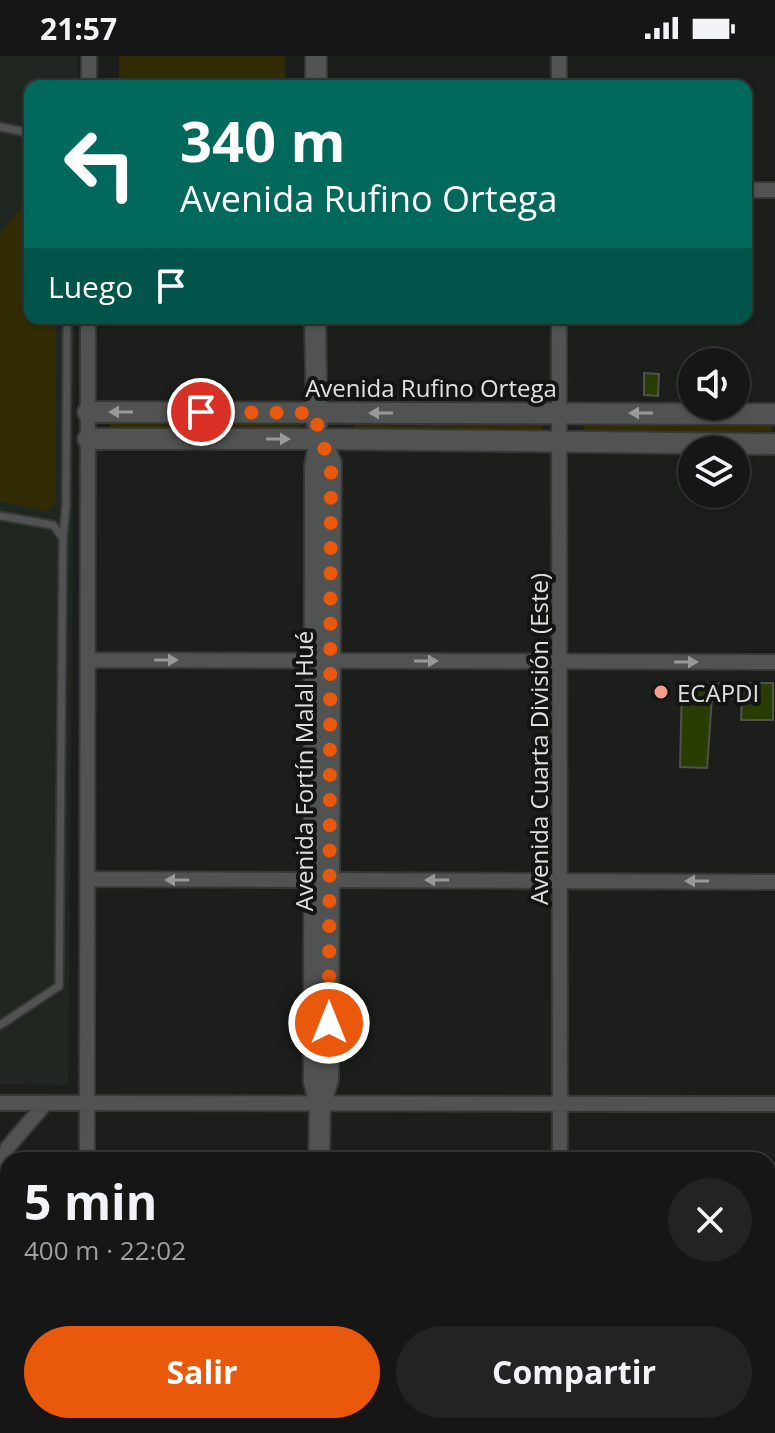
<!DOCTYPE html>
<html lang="es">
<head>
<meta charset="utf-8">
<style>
  body { margin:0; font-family:"Open Sans",sans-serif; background:#222322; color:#f1f3f6; height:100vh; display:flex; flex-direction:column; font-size:30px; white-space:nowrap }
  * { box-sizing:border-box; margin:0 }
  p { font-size:26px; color:#9d9fa0 }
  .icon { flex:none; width:44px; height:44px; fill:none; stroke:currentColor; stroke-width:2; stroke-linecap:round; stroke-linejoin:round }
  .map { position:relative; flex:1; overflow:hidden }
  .details { position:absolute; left:0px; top:1096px; width:776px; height:282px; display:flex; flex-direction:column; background:#151615; border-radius:24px 24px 0 0; box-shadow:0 2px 6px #0004,0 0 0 2px #343534 }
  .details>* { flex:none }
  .top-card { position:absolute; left:24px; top:24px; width:728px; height:244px; border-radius:16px; box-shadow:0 2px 6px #0004,0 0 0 2px #343534; background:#00695c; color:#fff; overflow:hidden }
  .controls { position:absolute; left:678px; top:292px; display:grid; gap:16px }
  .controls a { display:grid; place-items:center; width:72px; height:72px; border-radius:50%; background:#151615; box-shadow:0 2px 6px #0004,0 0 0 2px #343534; font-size:40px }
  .pin { position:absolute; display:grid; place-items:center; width:68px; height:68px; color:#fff; margin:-34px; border:4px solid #fff; border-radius:50%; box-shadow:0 2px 8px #0007 }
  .me { position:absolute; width:88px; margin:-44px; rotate:0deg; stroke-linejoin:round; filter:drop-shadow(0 0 6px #0008) }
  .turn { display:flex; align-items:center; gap:28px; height:168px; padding:0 24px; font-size:36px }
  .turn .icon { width:104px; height:104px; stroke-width:2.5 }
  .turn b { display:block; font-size:56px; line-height:68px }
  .then { display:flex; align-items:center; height:76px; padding:0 24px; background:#0003; gap:16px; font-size:30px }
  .round { display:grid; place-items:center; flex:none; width:84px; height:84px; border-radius:42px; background:#222322 }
  .summary { display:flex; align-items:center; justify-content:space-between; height:136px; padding:0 24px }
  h1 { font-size:48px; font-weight:700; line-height:60px }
  .action { display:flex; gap:16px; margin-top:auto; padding:16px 24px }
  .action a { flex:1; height:92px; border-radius:48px; background:#ea580c; color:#fff; font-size:32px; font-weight:700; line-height:92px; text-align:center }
  .action a+a { background:#222322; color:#f1f3f6 }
  .status { display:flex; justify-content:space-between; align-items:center; height:56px; padding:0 40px; background:#151615; direction:ltr }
  .status svg { height:22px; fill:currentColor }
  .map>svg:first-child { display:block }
  .built { fill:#202721 }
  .green { fill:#312c03 }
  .building { fill:#293d03; stroke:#4f514e; stroke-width:2 }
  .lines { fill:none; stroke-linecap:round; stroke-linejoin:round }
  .lane-casing { stroke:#363837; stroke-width:11 }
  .street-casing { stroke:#363837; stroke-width:18 }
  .secondary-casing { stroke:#363837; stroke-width:24 }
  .lane { stroke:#505351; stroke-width:7 }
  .street { stroke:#505351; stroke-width:14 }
  .secondary { stroke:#505351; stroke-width:20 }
  .oneway { fill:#989a98 }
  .route { stroke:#ea580c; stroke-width:14; stroke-dasharray:0 25.2 }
  .poi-dot { fill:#f49d8d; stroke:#131513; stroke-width:3 }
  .labels { text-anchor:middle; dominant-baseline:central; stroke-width:8; stroke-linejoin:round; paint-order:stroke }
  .street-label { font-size:24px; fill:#dfe0df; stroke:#131513 }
  .poi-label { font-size:24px; fill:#dfe0df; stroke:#131513; text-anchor:start }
</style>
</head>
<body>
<div class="status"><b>21:57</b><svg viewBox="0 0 49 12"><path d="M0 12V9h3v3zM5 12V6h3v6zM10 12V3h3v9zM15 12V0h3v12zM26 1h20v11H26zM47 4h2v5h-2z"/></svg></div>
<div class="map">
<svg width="775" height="1377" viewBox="0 0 775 1377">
  <rect width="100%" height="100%" fill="#1c1e1c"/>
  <path class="built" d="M0,0H78V30H30V262H75L68,1029L0,1028Z"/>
  <path class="green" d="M119,0H285V30H119Z
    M30,139V262H56V444L48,456L0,445V178Z
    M110,366H298L300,371L298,375L110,374Z
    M354,366L542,367L543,371L541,376L353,375Z
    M584,367L772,368L773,372L767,378L588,377L583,376Z"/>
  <path class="building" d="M644,317L659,318L658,340L644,339Z
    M773,627V664H741L742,642L712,641L707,712L680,711L682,628Z"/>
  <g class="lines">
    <g class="lane-casing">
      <path id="lane" d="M0,71L30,77
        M0,460L53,469L63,482L59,930L0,969
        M63,482L66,450L67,262"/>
    </g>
    <g class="street-casing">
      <path id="street" d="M559,0V30
        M89,30V0
        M746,134H775
        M559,262L560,1104
        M88,604L775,606
        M87,823L775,826
        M0,1047L775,1048
        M87,1104L88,262
        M0,1117L8,1091L45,1048
        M0,1126L8,1172
        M49,1370V1377
        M560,1370V1377
        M87,1377V1370"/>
    </g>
    <g class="secondary-casing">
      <path id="secondary" d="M316,30V0
        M315,262L317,367
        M88,356L775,358
        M88,383H320L775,388
        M319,1104L320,1049L328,1024L331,407L320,383L315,410L314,1026L320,1049
        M315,1377V1370"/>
    </g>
    <use href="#lane" class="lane"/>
    <use href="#street" class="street"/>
    <use href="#secondary" class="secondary"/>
  </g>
  <defs><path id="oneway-solid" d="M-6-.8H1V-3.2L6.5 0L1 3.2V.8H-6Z" transform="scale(2)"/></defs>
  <g class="oneway">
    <use href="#oneway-solid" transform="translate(121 356) rotate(-180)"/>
    <use href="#oneway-solid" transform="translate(381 357) rotate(-180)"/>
    <use href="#oneway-solid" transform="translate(641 357) rotate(-180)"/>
    <use href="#oneway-solid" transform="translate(278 383)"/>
    <use href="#oneway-solid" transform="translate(166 604)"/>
    <use href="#oneway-solid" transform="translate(426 605)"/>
    <use href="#oneway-solid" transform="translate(686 606)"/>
    <use href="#oneway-solid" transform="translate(177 824) rotate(-180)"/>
    <use href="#oneway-solid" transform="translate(437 824) rotate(-180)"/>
    <use href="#oneway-solid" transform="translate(697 825) rotate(-180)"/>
  </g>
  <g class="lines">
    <path class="route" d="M201,356L315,357L320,383L331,407L329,967"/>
  </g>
  <circle class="poi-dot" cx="661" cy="636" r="8"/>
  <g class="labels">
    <g class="street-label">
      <text x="431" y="331">Avenida Rufino Ortega</text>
      <text transform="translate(538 683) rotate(-90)">Avenida Cuarta División (Este)</text>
      <text transform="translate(303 715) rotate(-90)">Avenida Fortín Malal Hué</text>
    </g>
    <g class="poi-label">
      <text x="677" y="636">ECAPDI</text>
    </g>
  </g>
</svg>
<div class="controls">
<a><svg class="icon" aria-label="sound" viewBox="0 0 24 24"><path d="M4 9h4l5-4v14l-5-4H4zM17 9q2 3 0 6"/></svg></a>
<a><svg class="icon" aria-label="layers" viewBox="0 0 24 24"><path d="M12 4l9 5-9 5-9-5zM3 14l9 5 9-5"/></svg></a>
</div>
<div class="pin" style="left:201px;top:356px;background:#d93025"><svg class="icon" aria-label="arrive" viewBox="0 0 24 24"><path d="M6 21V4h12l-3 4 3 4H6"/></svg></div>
<svg class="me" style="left:329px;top:967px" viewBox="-20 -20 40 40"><circle r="17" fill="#ea580c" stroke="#fff" stroke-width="3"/><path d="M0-11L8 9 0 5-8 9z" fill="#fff"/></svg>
<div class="top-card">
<div class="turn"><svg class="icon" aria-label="left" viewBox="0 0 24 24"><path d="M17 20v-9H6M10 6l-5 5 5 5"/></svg><div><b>340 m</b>Avenida Rufino Ortega</div></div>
<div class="then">Luego<svg class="icon" aria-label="arrive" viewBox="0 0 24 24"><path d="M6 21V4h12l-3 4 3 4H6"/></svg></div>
</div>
<section class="details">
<div class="summary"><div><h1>5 min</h1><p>400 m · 22:02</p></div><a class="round"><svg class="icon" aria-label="close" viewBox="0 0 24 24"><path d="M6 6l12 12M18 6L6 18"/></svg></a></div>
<div class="action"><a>Salir</a><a>Compartir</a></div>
</section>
</div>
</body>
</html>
